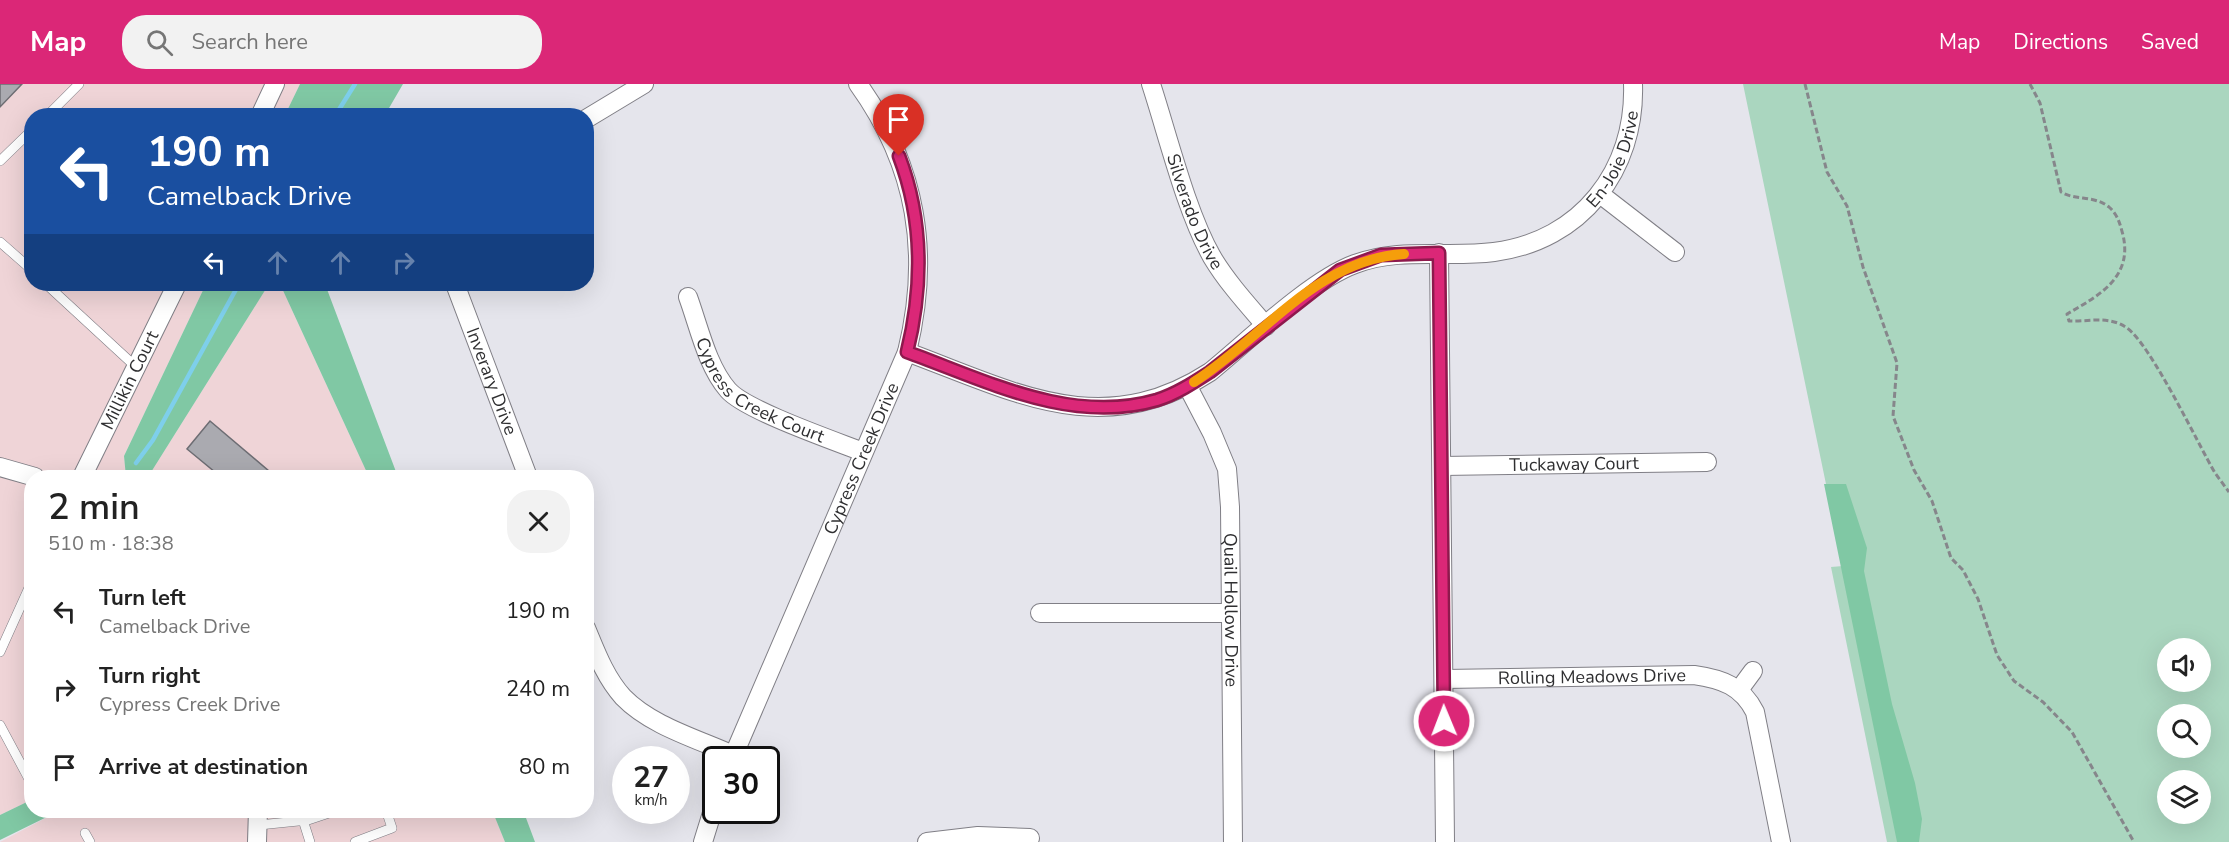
<!DOCTYPE html>
<html lang="en">
<head>
<meta charset="utf-8">
<style>
  body { margin:0; font-family:"Nunito Sans",sans-serif; background:#f2f2f2; color:#222; height:100vh; display:flex; flex-direction:column; font-size:22px; white-space:nowrap }
  * { box-sizing:border-box; margin:0 }
  p { font-size:20px; color:#767676 }
  .icon { flex:none; width:33px; height:33px; fill:none; stroke:currentColor; stroke-width:2; stroke-linecap:round; stroke-linejoin:round }
  .map { position:relative; flex:1; overflow:hidden }
  .panel { position:absolute; left:24px; top:386px; width:570px; height:348px; display:flex; flex-direction:column; background:#fff; border-radius:24px; box-shadow:0 6px 24px #0002 }
  .panel>* { flex:none }
  .banner { position:absolute; left:24px; top:24px; width:570px; height:183px; border-radius:24px; box-shadow:0 6px 24px #0002; background:#1a4fa0; color:#fff; overflow:hidden }
  .buttons { position:absolute; left:2157px; top:554px; display:grid; gap:12px }
  .buttons a { display:grid; place-items:center; width:54px; height:54px; border-radius:50%; background:#fff; box-shadow:0 6px 24px #0002; font-size:30px }
  .speed { position:absolute; left:612px; top:662px; display:flex; gap:12px; font-size:30px; font-weight:700; text-align:center }
  .speed>* { display:grid; place-content:center; width:78px; height:78px; border-radius:50%; background:#fff; box-shadow:0 6px 24px #0002; line-height:1 }
  .speed small { font-size:15px; font-weight:400 }
  .speed .limit { border:3px solid #111; border-radius:9px; background:#fff; color:#111 }
  .pin { position:absolute; display:grid; place-items:center; width:51px; height:51px; color:#fff; margin:-62px -26px; border-radius:50% 50% 50% 0; rotate:-45deg; box-shadow:0 0 6px #0007 }
  .pin .icon { rotate:45deg }
  .me { position:absolute; width:66px; margin:-33px; rotate:359deg; stroke-linejoin:round; filter:drop-shadow(0 0 4px #0008) }
  .turn { display:flex; align-items:center; gap:21px; height:126px; padding:0 24px; font-size:27px }
  .turn .icon { width:78px; height:78px; stroke-width:2.5 }
  .turn b { display:block; font-size:42px; line-height:51px }
  .lanes { display:flex; align-items:center; height:57px; padding:0 24px; background:#0003; justify-content:center; gap:30px; direction:ltr }
  .lanes .off { opacity:.35 }
  .round { display:grid; place-items:center; flex:none; width:63px; height:63px; border-radius:24px; background:#f2f2f2 }
  .head { display:flex; align-items:center; justify-content:space-between; height:102px; padding:0 24px }
  h1 { font-size:36px; font-weight:600; line-height:45px }
  ul { padding:0; list-style:none }
  li { display:flex; align-items:center; gap:18px; height:78px; padding:0 24px }
  li div { flex:1 }
  li b { display:block; font-size:22px }
  li em { font-style:normal }
  header { display:flex; align-items:center; gap:36px; box-sizing:border-box; height:84px; padding:0 30px; background:#db2777; color:#fff }
  header strong { font-size:28px }
  nav { display:flex; gap:33px; margin-inline-start:auto; font-size:21px }
  .search { width:420px; height:54px; background:#f2f2f2; display:flex; align-items:center; gap:15px; box-sizing:border-box; padding:0 21px; border-radius:24px; color:#767676; font-size:22px }
  .map>svg:first-child { display:block }
  .commercial { fill:#efd4d7 }
  .green { fill:#aad6bf; fill-rule:evenodd }
  .forest { fill:#80c8a4 }
  .lines { fill:none; stroke-linecap:round; stroke-linejoin:round }
  .stream { stroke:#7ecfeb; stroke-width:4.5 }
  .building { fill:#aaaab0; stroke:#6d6d73; stroke-width:1.5 }
  .service-casing { stroke:#807f86; stroke-width:10 }
  .minor-casing { stroke:#807f86; stroke-width:20 }
  .path { stroke:#86868b; stroke-width:3; stroke-dasharray:6 3; stroke-linecap:butt }
  .service { stroke:#fff; stroke-width:9 }
  .minor { stroke:#fff; stroke-width:18 }
  .route-casing { stroke:#8e194d; stroke-width:15 }
  .route { stroke:#db2777; stroke-width:10 }
  .slow { stroke:#f59e0b; stroke-width:10 }
  .labels { text-anchor:middle; dominant-baseline:central; stroke-width:6; stroke-linejoin:round; paint-order:stroke }
  .street-label { font-size:18px; fill:#2f2f31; stroke:#f2f2f9 }
</style>
</head>
<body>
<header>
<strong>Map</strong>
<div class="search"><svg class="icon" aria-label="search" viewBox="0 0 24 24"><circle cx="10" cy="10" r="6"/><path d="M15 15l6 6"/></svg>Search here</div>
<nav><a>Map</a><a>Directions</a><a>Saved</a></nav>
</header>
<div class="map">
<svg width="2229" height="758" viewBox="0 0 2229 758">
  <rect width="100%" height="100%" fill="#e5e5ec"/>
  <path class="commercial" d="M0,0H300L285,31L32,32V200H206L124,372L126,393H32L31,716L0,731Z
    M269,200H280L369,393H148Z
    M61,726H492L505,758H0Z"/>
  <path class="green" d="M1743,0H2229V758H1887L1831,483L1843,482ZM2168,564H2200V597H2168ZM2168,630H2200V663H2168ZM2168,696H2200V729H2168Z"/>
  <path class="forest" d="M300,0H403L385,31H285Z
    M206,200H269L148,393H126L124,372Z
    M280,200H325L398,393H369Z
    M1824,400H1846L1867,464L1864,487L1892,620L1915,699L1922,735L1919,758H1897Z
    M31,716L32,726H61L0,756V731Z
    M492,726H523L535,758H505Z"/>
  <g class="lines">
    <path class="stream" d="M335,32L355,0
      M136,379L153,356L239,200"/>
  </g>
  <path class="building" d="M0,0H22L0,23Z
    M210,337L276,393H221L187,365Z"/>
  <g class="lines">
    <g class="service-casing">
      <path id="service" d="M47,32L79,0
        M0,77L32,46
        M0,158L32,186
        M46,200L136,283
        M0,568L32,497
        M0,641L30,697
        M303,736L310,758
        M259,741L308,736L338,726
        M85,749L90,758
        M355,758L392,744L386,726"/>
    </g>
    <g class="minor-casing">
      <g id="minor">
        <path id="s1" d="M1151,0C1168,52 1186,127 1212,173C1227,198 1247,220 1266,242"/>
        <path d="M260,32L275,0"/>
        <path d="M586,35L644,0"/>
        <path d="M1600,110L1675,168"/>
        <path d="M1439,169L1445,758"/>
        <path id="s2" d="M455,200L528,393"/>
        <path id="s3" d="M688,213C699,243 707,282 728,306C745,326 835,357 863,368"/>
        <path id="s4" d="M907,268C1015,308 1102,358 1210,288C1248,257 1311,196 1355,180C1400,163 1447,174 1494,168C1581,157 1636,86 1633,0"/>
        <path id="s5" d="M1188,303L1212,349L1227,385L1230,423L1233,758"/>
        <path id="s6" d="M1442,382L1707,378"/>
        <path d="M0,383L35,393"/>
        <path id="s7" d="M82,393L177,200"/>
        <path d="M1040,529H1231"/>
        <path d="M586,544C596,568 605,593 623,613C651,642 698,655 733,671"/>
        <path id="s8" d="M1444,595L1694,591C1722,595 1742,602 1755,628L1781,758"/>
        <path d="M1739,606L1753,587"/>
        <path id="s9" d="M732,675L907,268C931,170 917,82 858,0"/>
        <path d="M257,758L258,726"/>
        <path d="M703,758L716,716"/>
        <path d="M927,758L978,752L1030,754"/>
      </g>
    </g>
    <path class="path" d="M1805,0L1827,88L1847,122L1863,183L1897,279L1893,332L1914,386L1932,417L1951,474L1963,486L1978,515L1997,571L2014,597L2043,618L2072,648L2134,758
      M2030,0L2040,19L2061,108C2076,117 2094,111 2109,123C2118,131 2120,140 2123,151C2133,194 2098,212 2067,230L2069,237C2088,238 2109,231 2127,244C2151,261 2197,358 2215,389L2229,408"/>
    <use href="#service" class="service"/>
    <use href="#minor" class="minor"/>
  </g>
  <g class="lines">
    <g class="route-casing">
      <path id="route" d="M899,72C923,135 923,203 907,268C987,297 1071,341 1157,316C1176,310 1193,299 1210,288L1340,186L1381,171L1439,169L1444,637"/>
    </g>
    <use href="#route" class="route"/>
    <path class="slow" d="M1194,298C1263,254 1317,175 1404,170"/>
  </g>
  <g class="labels">
    <g class="street-label">
      <text stroke="none"><textPath href="#s4" startOffset="802">En-Joie Drive</textPath></text>
      <text stroke="none"><textPath href="#s1" startOffset="135">Silverado Drive</textPath></text>
      <text stroke="none"><textPath href="#s7" startOffset="108">Millikin Court</textPath></text>
      <text stroke="none"><textPath href="#s2" startOffset="104">Inverary Drive</textPath></text>
      <text stroke="none"><textPath href="#s3" startOffset="126">Cypress Creek Court</textPath></text>
      <text stroke="none"><textPath href="#s9" startOffset="327">Cypress Creek Drive</textPath></text>
      <text stroke="none"><textPath href="#s6" startOffset="132">Tuckaway Court</textPath></text>
      <text stroke="none"><textPath href="#s5" startOffset="232">Quail Hollow Drive</textPath></text>
      <text stroke="none"><textPath href="#s8" startOffset="148">Rolling Meadows Drive</textPath></text>
    </g>
  </g>
</svg>
<div class="buttons">
<a><svg class="icon" aria-label="sound" viewBox="0 0 24 24"><path d="M4 9h4l5-4v14l-5-4H4zM17 9q2 3 0 6"/></svg></a>
<a><svg class="icon" aria-label="search" viewBox="0 0 24 24"><circle cx="10" cy="10" r="6"/><path d="M15 15l6 6"/></svg></a>
<a><svg class="icon" aria-label="layers" viewBox="0 0 24 24"><path d="M12 4l9 5-9 5-9-5zM3 14l9 5 9-5"/></svg></a>
</div>
<div class="speed"><div>27<small>km/h</small></div><div class="limit">30</div></div>
<div class="pin" style="left:899px;top:72px;background:#d93025"><svg class="icon" aria-label="arrive" viewBox="0 0 24 24"><path d="M6 21V4h12l-3 4 3 4H6"/></svg></div>
<svg class="me" style="left:1444px;top:637px" viewBox="-20 -20 40 40"><circle r="17" fill="#db2777" stroke="#fff" stroke-width="3"/><path d="M0-11L8 9 0 5-8 9z" fill="#fff"/></svg>
<div class="banner">
<div class="turn"><svg class="icon" aria-label="left" viewBox="0 0 24 24"><path d="M17 20v-9H6M10 6l-5 5 5 5"/></svg><div><b>190 m</b>Camelback Drive</div></div>
<div class="lanes"><svg class="icon" aria-label="left" viewBox="0 0 24 24"><path d="M17 20v-9H6M10 6l-5 5 5 5"/></svg><svg class="icon off" aria-label="ahead" viewBox="0 0 24 24"><path d="M12 20V5M6 11l6-6 6 6"/></svg><svg class="icon off" aria-label="ahead" viewBox="0 0 24 24"><path d="M12 20V5M6 11l6-6 6 6"/></svg><svg class="icon off" aria-label="right" viewBox="0 0 24 24"><path d="M7 20v-9h11M14 6l5 5-5 5"/></svg></div>
</div>
<section class="panel">
<div class="head"><div><h1>2 min</h1><p>510 m · 18:38</p></div><a class="round"><svg class="icon" aria-label="close" viewBox="0 0 24 24"><path d="M6 6l12 12M18 6L6 18"/></svg></a></div>
<ul>
<li><svg class="icon" aria-label="left" viewBox="0 0 24 24"><path d="M17 20v-9H6M10 6l-5 5 5 5"/></svg><div><b>Turn left</b><p>Camelback Drive</p></div><em>190 m</em></li>
<li><svg class="icon" aria-label="right" viewBox="0 0 24 24"><path d="M7 20v-9h11M14 6l5 5-5 5"/></svg><div><b>Turn right</b><p>Cypress Creek Drive</p></div><em>240 m</em></li>
<li><svg class="icon" aria-label="arrive" viewBox="0 0 24 24"><path d="M6 21V4h12l-3 4 3 4H6"/></svg><div><b>Arrive at destination</b></div><em>80 m</em></li>
</ul>
</section>
</div>
</body>
</html>
